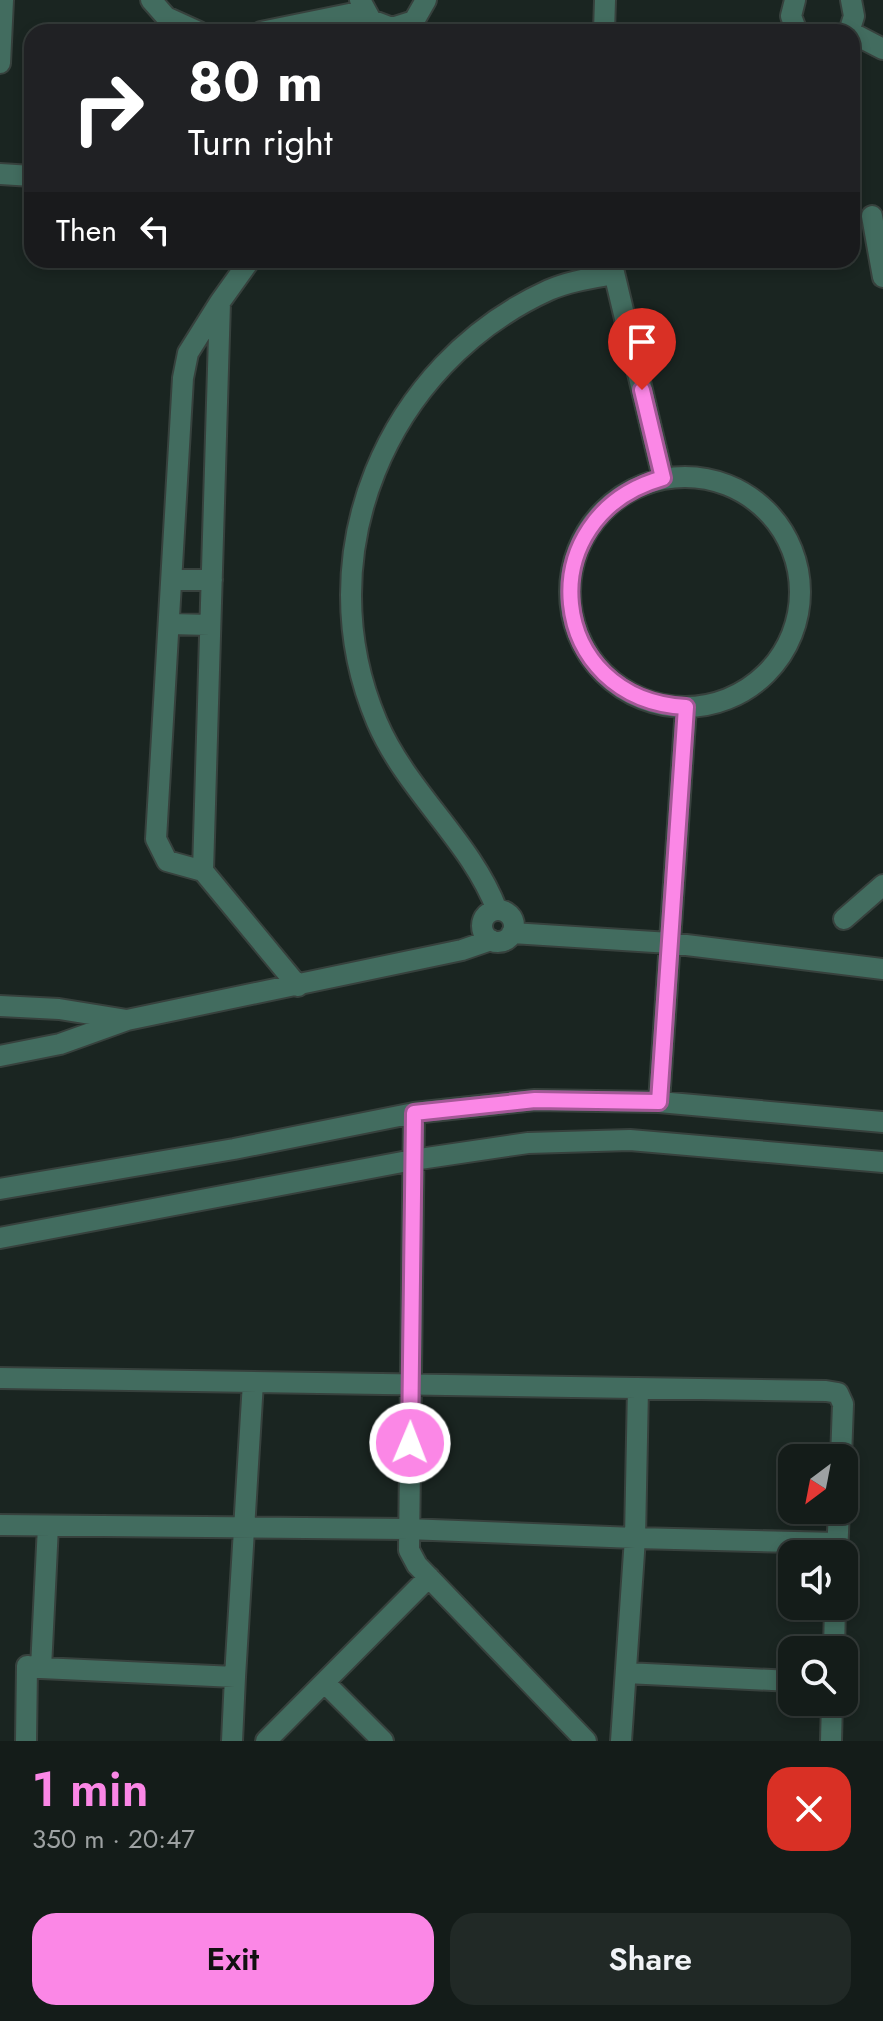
<!DOCTYPE html>
<html lang="en">
<head>
<meta charset="utf-8">
<style>
  body { margin:0; font-family:Jost,sans-serif; background:#212926; color:#f1f3f6; height:100vh; display:flex; flex-direction:column; font-size:30px; white-space:nowrap }
  * { box-sizing:border-box; margin:0 }
  p { font-size:26px; color:#9da1a2 }
  .icon { flex:none; width:44px; height:44px; fill:none; stroke:currentColor; stroke-width:2; stroke-linecap:round; stroke-linejoin:round }
  .map { position:relative; height:1741px; overflow:hidden }
  .details { display:flex; flex-direction:column; background:#141c19; flex:1 }
  .details>* { flex:none }
  .banner { position:absolute; left:24px; top:24px; width:836px; height:244px; border-radius:24px; box-shadow:0 4px 12px #0003,0 0 0 2px #333a38; background:#202124; color:#fff; overflow:hidden }
  .needle { width:52px; rotate:212deg }
  .fabs { position:absolute; left:778px; top:1444px; display:grid; gap:16px }
  .fabs a { display:grid; place-items:center; width:80px; height:80px; border-radius:16px; background:#141c19; box-shadow:0 4px 12px #0003,0 0 0 2px #333a38; font-size:40px }
  .pin { position:absolute; display:grid; place-items:center; width:68px; height:68px; color:#fff; margin:-82px -34px; border-radius:50% 50% 50% 0; rotate:-45deg; box-shadow:0 0 8px #0007 }
  .pin .icon { rotate:45deg }
  .me { position:absolute; width:88px; margin:-44px; rotate:1deg; stroke-linejoin:round; filter:drop-shadow(0 0 6px #0008) }
  .turn { display:flex; align-items:center; gap:28px; height:168px; padding:0 32px; font-size:36px }
  .turn .icon { width:104px; height:104px; stroke-width:2.5 }
  .turn b { display:block; font-size:56px; line-height:68px }
  .then { display:flex; align-items:center; height:76px; padding:0 32px; background:#0003; gap:16px; font-size:30px }
  .round { display:grid; place-items:center; flex:none; width:84px; height:84px; border-radius:24px; background:#212926 }
  .head { display:flex; align-items:center; justify-content:space-between; height:136px; padding:0 32px }
  h1 { font-size:48px; font-weight:600; line-height:60px; color:#fb87e6 }
  .primary-button { display:flex; gap:16px; margin-top:auto; padding:16px 32px }
  .primary-button a { flex:1; height:92px; border-radius:24px; background:#fb87e6; color:#111; font-size:32px; font-weight:600; line-height:92px; text-align:center }
  .primary-button a+a { background:#212926; color:#f1f3f6 }
  .map>svg:first-child { display:block }
  .lines { fill:none; stroke-linecap:round; stroke-linejoin:round }
  .minor-casing { stroke:#37413d; stroke-width:24 }
  .minor { stroke:#426c5f; stroke-width:20 }
  .route-casing { stroke:#a35896; stroke-width:20 }
  .route { stroke:#fb87e6; stroke-width:14 }
</style>
</head>
<body>
<div class="map">
<svg width="883" height="1741" viewBox="0 0 883 1741">
  <rect width="100%" height="100%" fill="#1a2521"/>
  <g class="lines">
    <g class="minor-casing">
      <path id="minor" d="M151,0L166,17L199,32
        M360,0L371,20L392,28L414,21L426,0
        M795,0L791,16L797,32
        M261,32L364,11
        M604,32L605,0
        M849,32L854,16L851,0
        M852,33L883,49
        M0,63L3,0
        M0,174L32,176
        M872,216L883,277
        M611,260L663,478
        M220,302L188,353L183,378L156,839L167,861L203,871L298,986
        M570 592a115 115 0 1 1 230 0a115 115 0 1 1-230 0Z
        M173,580H212
        M170,624L210,625
        M203,871L220,302L250,260
        M497,910C471,841 407,792 377,722C306,556 386,364 549,290C570,281 592,278 614,274
        M482 926a16 16 0 1 1 32 0a16 16 0 1 1-32 0Z
        M844,919L883,885
        M512,933L670,943L883,969
        M0,1006L59,1009L127,1020
        M0,1056L60,1044L127,1020L462,950L491,940
        M659,1102L686,707
        M414,1113L409,1550L417,1565L586,1741
        M0,1189L234,1149L414,1113L535,1100L659,1102L883,1122
        M0,1238L413,1160L528,1143L630,1140L883,1162
        M0,1378L826,1391L838,1393L843,1404L841,1458
        M638,1388L635,1538L838,1543
        M0,1525L407,1529L635,1538L621,1741
        M48,1526L41,1668L235,1677L253,1382
        M837,1554L839,1510
        M834,1650L835,1606
        M626,1673L792,1681
        M325,1683L383,1741
        M26,1741L27,1666L41,1668
        M232,1741L235,1677
        M266,1741L429,1577
        M831,1741L832,1702"/>
    </g>
    <use href="#minor" class="minor"/>
  </g>
  <g class="lines">
    <g class="route-casing">
      <path id="route" d="M410,1443L414,1113L535,1100L659,1102L686,707C546,700 527,516 663,478L642,390"/>
    </g>
    <use href="#route" class="route"/>
  </g>
</svg>
<div class="fabs">
<a><svg class="needle" viewBox="-14 -14 28 28"><path d="M0-13l5 13h-10z" fill="#e53935"/><path d="M0 13l5-13h-10z" fill="#9da1a2"/></svg></a>
<a><svg class="icon" aria-label="sound" viewBox="0 0 24 24"><path d="M4 9h4l5-4v14l-5-4H4zM17 9q2 3 0 6"/></svg></a>
<a><svg class="icon" aria-label="search" viewBox="0 0 24 24"><circle cx="10" cy="10" r="6"/><path d="M15 15l6 6"/></svg></a>
</div>
<div class="pin" style="left:642px;top:390px;background:#d93025"><svg class="icon" aria-label="arrive" viewBox="0 0 24 24"><path d="M6 21V4h12l-3 4 3 4H6"/></svg></div>
<svg class="me" style="left:410px;top:1443px" viewBox="-20 -20 40 40"><circle r="17" fill="#fb87e6" stroke="#fff" stroke-width="3"/><path d="M0-11L8 9 0 5-8 9z" fill="#fff"/></svg>
<div class="banner">
<div class="turn"><svg class="icon" aria-label="right" viewBox="0 0 24 24"><path d="M7 20v-9h11M14 6l5 5-5 5"/></svg><div><b>80 m</b>Turn right</div></div>
<div class="then">Then<svg class="icon" aria-label="left" viewBox="0 0 24 24"><path d="M17 20v-9H6M10 6l-5 5 5 5"/></svg></div>
</div>
</div>
<section class="details">
<div class="head"><div><h1>1 min</h1><p>350 m · 20:47</p></div><a class="round" style="background:#d93025;color:#fff"><svg class="icon" aria-label="close" viewBox="0 0 24 24"><path d="M6 6l12 12M18 6L6 18"/></svg></a></div>
<div class="primary-button"><a>Exit</a><a>Share</a></div>
</section>
</body>
</html>
